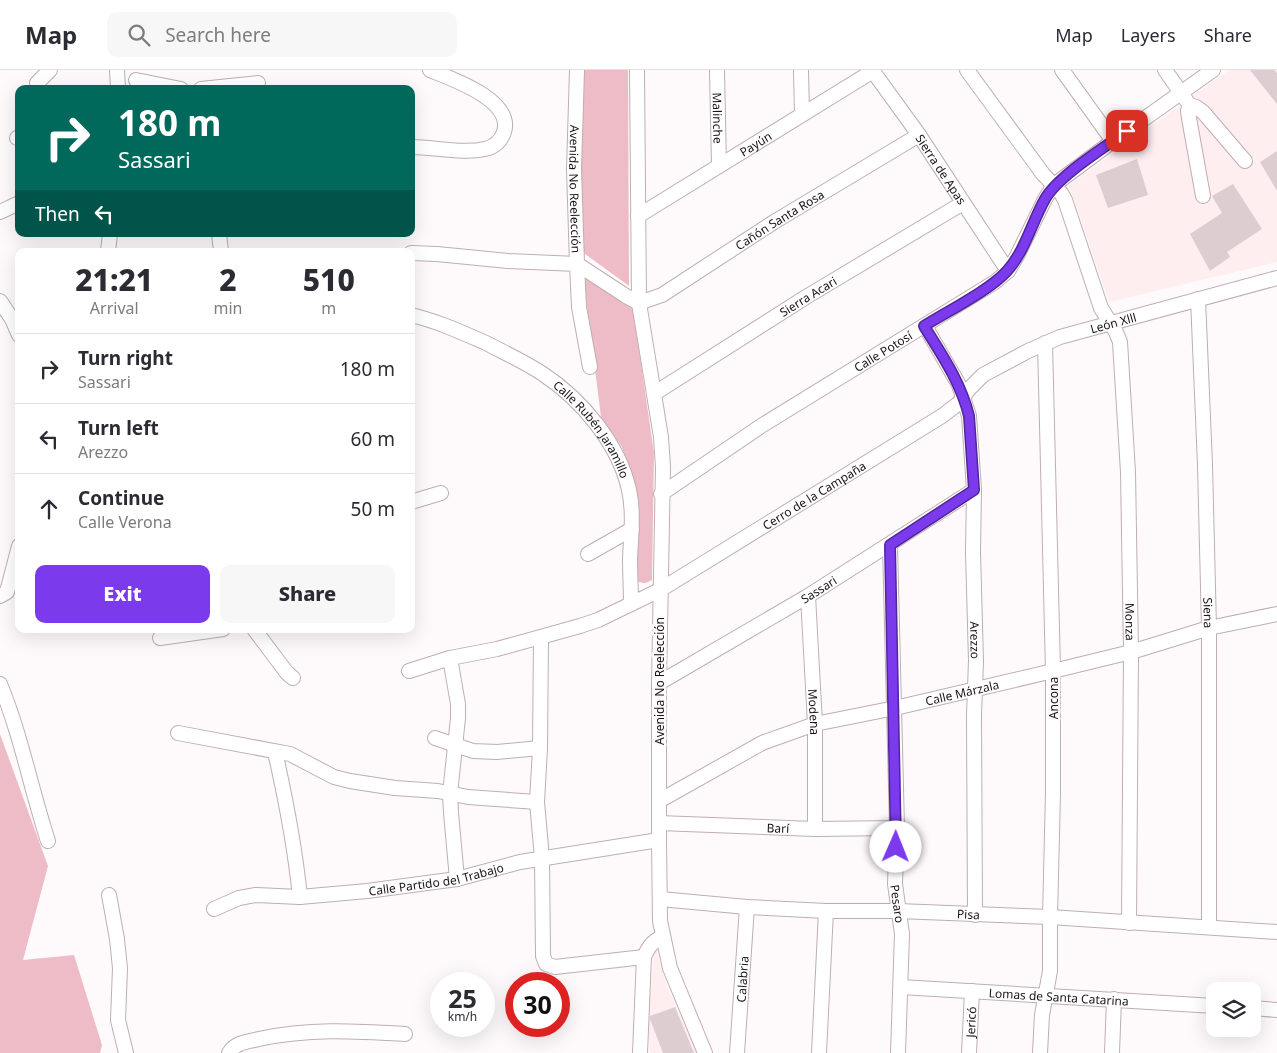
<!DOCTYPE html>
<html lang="en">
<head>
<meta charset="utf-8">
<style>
  body { margin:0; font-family:"Noto Sans",sans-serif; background:#f7f7f7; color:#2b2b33; height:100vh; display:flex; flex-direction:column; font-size:19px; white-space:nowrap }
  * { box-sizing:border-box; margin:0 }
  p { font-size:16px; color:#7c7c81 }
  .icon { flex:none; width:28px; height:28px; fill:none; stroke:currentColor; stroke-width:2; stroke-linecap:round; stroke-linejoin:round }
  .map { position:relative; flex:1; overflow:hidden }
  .sheet { position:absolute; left:15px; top:178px; width:400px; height:385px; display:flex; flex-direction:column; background:#fff; border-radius:10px; box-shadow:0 5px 20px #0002 }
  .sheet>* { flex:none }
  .banner { position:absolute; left:15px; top:15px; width:400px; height:152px; border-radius:10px; box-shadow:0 5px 20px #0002; background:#00695c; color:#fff; overflow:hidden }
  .buttons { position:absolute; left:1206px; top:912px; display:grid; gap:10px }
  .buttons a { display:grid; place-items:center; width:55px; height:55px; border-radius:10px; background:#fff; box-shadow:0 5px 20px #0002; font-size:25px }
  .speed { position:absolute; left:430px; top:902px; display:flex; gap:10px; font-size:25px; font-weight:700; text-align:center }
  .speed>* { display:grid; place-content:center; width:65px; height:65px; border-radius:50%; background:#fff; box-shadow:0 5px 20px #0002; line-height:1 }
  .speed small { font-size:12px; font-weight:400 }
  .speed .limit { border:8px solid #d22; background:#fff; color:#111 }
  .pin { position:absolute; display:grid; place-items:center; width:42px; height:42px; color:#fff; margin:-21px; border-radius:10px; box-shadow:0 2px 8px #0006 }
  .me { position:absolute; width:55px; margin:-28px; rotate:1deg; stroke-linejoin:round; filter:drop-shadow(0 0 4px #0008) }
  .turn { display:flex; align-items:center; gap:18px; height:105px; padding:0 20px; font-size:22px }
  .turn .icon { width:65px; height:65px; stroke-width:2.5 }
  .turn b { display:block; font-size:35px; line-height:42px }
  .then { display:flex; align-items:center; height:48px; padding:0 20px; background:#0003; gap:10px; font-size:19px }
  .eta { display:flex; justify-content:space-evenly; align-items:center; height:85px; text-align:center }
  .eta b { font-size:30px; font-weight:800; line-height:35px }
  .primary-button { display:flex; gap:10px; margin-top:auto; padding:10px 20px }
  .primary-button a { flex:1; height:58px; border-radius:10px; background:#7c3aed; color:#fff; font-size:20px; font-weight:800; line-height:58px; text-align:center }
  .primary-button a+a { background:#f7f7f7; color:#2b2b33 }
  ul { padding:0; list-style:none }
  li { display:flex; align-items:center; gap:15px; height:70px; padding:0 20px; border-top:1px solid #e1e1e2 }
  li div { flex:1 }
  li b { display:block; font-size:19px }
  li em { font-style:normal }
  header { display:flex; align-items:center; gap:30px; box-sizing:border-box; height:70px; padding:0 25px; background:#fff; border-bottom:1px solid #e1e1e2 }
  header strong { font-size:24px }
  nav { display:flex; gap:28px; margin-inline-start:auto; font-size:18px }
  .search { width:350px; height:45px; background:#f7f7f7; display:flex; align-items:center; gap:12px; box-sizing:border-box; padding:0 18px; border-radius:10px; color:#7c7c81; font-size:19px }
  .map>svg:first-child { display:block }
  .built { fill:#feeef0 }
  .green { fill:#eebcc6 }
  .building { fill:#decdd0 }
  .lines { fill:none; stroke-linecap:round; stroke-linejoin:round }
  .minor-casing { stroke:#bfaeb1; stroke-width:16 }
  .minor { stroke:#fff; stroke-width:14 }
  .route-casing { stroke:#51269a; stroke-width:12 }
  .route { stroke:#7c3aed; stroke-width:9 }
  .labels { text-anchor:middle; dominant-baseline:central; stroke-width:5; stroke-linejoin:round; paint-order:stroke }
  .street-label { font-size:12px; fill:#1a1415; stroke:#fefafb }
</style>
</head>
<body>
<header>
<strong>Map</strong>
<div class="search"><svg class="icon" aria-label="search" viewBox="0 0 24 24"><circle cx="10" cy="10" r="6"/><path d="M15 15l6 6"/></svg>Search here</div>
<nav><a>Map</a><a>Layers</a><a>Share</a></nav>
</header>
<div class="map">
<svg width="1277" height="983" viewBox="0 0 1277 983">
  <rect width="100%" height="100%" fill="#fefafb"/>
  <path class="built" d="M1229,0H1277V192L1109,232L1069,115Z
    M655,874L667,917L698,983H650L648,953Z"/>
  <path class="green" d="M580,0H628L629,216L581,181Z
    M583,204L633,239L654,383L652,510C646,514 642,514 636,510L634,417L622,377L601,347Z
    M0,664L48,796L23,890L74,885L102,975L100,983H0Z"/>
  <path class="building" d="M1250,0H1274L1277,3V34Z
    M1277,81V121L1260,92Z
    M1137,89L1148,125L1108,138L1096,105Z
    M1233,114L1262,159L1227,182L1230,187L1210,201L1190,164L1222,143L1212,126Z
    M675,937L694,983H663L650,949V946Z"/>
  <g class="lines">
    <g class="minor-casing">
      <g id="minor">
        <path d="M117,0L118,19"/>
        <path id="s1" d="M577,0L574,99L577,194L626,226L639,233"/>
        <path d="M637,0L639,233L661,367L663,397L659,613V770L660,851L670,898L705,983"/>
        <path id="s2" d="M717,0L719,96"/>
        <path d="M801,0L802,44"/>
        <path id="s3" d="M872,0L919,65L1008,201"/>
        <path id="s4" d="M967,0L1043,104L1061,123L1065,130L1101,238L1116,262L1120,272L1128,402L1131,582L1129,853"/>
        <path d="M1062,0L1113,71"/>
        <path d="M1165,0L1186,30"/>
        <path d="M136,10L181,19"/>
        <path d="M37,13L50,0"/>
        <path d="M201,19L258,13"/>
        <path d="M17,68L19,67"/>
        <path d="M411,77C434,77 463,84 485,79C494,77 501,71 504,62C514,30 452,9 430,0"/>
        <path d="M1203,126L1189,48L1188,41L1190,35L1196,37L1203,42L1245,91"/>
        <path d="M0,142L19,133"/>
        <path id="s5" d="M638,146L873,1"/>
        <path d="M219,164L221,181"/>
        <path d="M108,181L110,164"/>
        <path d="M411,183L437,184L508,191L577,194L579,237L590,297"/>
        <path id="s6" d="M1198,229L1205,395L1209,558V857"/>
        <path d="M0,231L12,249L19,265"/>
        <path id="s7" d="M639,233L662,225L774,152L919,65"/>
        <path id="s8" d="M411,245C437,251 461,262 486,273C505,283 525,292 543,304C582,330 619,374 629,420C634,442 631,466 630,489C630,504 631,519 631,534L660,520L942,346L959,333L969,319L983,305L1028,281L1060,267L1277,208"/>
        <path id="s9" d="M925,256L959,315L969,346L974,420L973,482L976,591L974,645L975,845"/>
        <path id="s10" d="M655,323L806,227L963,133"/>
        <path id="s11" d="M661,424L761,356L995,212L1008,201L1017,186L1045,129L1054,115L1113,71L1213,0"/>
        <path d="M411,432L441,423"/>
        <path id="s12" d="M890,475L897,758L895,814L902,864L898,983"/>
        <path d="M588,484L632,459"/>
        <path d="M0,526L7,522L19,476"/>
        <path id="s13" d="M808,526L815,654V759"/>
        <path d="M254,559L287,603L293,608"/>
        <path d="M160,568L223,559"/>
        <path d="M541,568L540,678L537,732L542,788L543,886L546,894L555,897L644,887"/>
        <path d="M450,588L458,634V648L450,724L451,743L457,809"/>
        <path d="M409,601L450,588L497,579L580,556L598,550L631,534"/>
        <path id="s14" d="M659,613L808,526L974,420"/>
        <path d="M0,614C21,665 31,719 48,771"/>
        <path d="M178,663L290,684L334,707L350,711L395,718L438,721L468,727L537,732"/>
        <path d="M435,668L473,681L497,682L540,678"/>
        <path d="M275,682C286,730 295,778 300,827"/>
        <path id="s15" d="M659,731L762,673L815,654L895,638L1053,601L1131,582L1209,558L1277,544"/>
        <path id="s16" d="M659,753L815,759L897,758"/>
        <path d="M109,825L117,869L120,898L118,950L126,983"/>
        <path id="s17" d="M660,829L747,837L826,841H898L1050,847L1277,862"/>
        <path id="s18" d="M214,839L239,828L256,825L300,827L367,821L457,809L520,792L659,770"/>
        <path id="s19" d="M901,917L1215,936"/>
        <path d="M1252,938L1277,940"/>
        <path d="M229,983C236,972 247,972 259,969C309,958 355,961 405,964"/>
        <path d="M640,983L644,887C649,876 652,872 662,867"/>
        <path id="s20" d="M737,983L747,837"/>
        <path d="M819,983L826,841"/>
        <path id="s21" d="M969,983L972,921"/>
        <path d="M1040,983L1042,945L1050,901V847L1053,722V601L1045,273"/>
        <path d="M1112,983L1114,929"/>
      </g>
    </g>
    <use href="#minor" class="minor"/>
  </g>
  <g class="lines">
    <g class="route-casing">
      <path id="route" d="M896,777L890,475L974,420L969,346C961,313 942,285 924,256C948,241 990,220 1007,201C1025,181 1032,152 1045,129C1058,106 1104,78 1127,61"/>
    </g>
    <use href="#route" class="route"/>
  </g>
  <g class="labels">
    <g class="street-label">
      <text stroke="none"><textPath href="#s2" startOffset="48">Malinche</textPath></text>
      <text stroke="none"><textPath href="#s5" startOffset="138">Payún</textPath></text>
      <text stroke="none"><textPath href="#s3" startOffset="121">Sierra de Apas</textPath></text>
      <text stroke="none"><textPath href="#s1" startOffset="119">Avenida No Reelección</textPath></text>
      <text stroke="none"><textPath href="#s7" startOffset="164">Cañón Santa Rosa</textPath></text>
      <text stroke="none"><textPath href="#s10" startOffset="181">Sierra Acari</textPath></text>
      <text stroke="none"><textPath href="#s8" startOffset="970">León Xlll</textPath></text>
      <text stroke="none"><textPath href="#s11" startOffset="264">Calle Potosí</textPath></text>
      <text stroke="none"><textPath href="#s8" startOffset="220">Calle Rubén Jaramillo</textPath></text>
      <text stroke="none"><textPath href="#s8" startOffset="620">Cerro de la Campaña</textPath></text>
      <text stroke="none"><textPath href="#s14" startOffset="185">Sassari</textPath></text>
      <text stroke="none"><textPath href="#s6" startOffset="314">Siena</textPath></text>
      <text stroke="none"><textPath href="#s4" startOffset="596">Monza</textPath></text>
      <text stroke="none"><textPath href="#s9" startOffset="325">Arezzo</textPath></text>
      <text transform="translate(659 611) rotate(-90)">Avenida No Reelección</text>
      <text stroke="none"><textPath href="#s15" startOffset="325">Calle Márzala</textPath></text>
      <text transform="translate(1053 628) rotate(-90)">Ancona</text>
      <text stroke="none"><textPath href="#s13" startOffset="116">Modena</textPath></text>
      <text stroke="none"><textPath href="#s16" startOffset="119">Barí</textPath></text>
      <text stroke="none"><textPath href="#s18" startOffset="226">Calle Partido del Trabajo</textPath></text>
      <text stroke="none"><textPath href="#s12" startOffset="359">Pesaro</textPath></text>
      <text stroke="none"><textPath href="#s17" startOffset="309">Pisa</textPath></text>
      <text stroke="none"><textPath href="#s20" startOffset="74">Calabria</textPath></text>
      <text stroke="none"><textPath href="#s19" startOffset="158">Lomas de Santa Catarina</textPath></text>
      <text stroke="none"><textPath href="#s21" startOffset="31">Jericó</textPath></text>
    </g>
  </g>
</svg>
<div class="buttons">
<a><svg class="icon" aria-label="layers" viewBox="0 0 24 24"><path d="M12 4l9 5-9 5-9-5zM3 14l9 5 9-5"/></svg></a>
</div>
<div class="speed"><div>25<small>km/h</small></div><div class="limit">30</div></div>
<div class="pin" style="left:1127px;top:61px;background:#d93025"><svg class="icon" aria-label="arrive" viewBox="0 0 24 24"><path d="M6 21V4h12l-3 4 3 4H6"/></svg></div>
<svg class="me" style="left:896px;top:777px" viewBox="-20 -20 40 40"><circle r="19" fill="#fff"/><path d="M0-13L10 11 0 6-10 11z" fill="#7c3aed"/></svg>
<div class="banner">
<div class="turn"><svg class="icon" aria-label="right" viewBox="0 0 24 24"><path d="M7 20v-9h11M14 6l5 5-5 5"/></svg><div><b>180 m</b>Sassari</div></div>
<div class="then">Then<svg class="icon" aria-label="left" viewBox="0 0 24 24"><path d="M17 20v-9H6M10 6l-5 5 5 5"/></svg></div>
</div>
<section class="sheet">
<div class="eta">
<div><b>21:21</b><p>Arrival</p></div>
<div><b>2</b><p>min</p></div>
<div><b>510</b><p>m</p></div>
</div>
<ul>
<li><svg class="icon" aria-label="right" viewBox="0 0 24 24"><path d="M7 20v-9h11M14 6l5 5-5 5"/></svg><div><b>Turn right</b><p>Sassari</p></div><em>180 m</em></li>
<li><svg class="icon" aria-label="left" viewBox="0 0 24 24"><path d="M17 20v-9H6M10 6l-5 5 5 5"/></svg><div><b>Turn left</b><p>Arezzo</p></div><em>60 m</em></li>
<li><svg class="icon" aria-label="ahead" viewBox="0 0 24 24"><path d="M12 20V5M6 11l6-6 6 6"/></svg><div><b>Continue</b><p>Calle Verona</p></div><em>50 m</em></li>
</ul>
<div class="primary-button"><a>Exit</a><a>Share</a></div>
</section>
</div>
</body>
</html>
